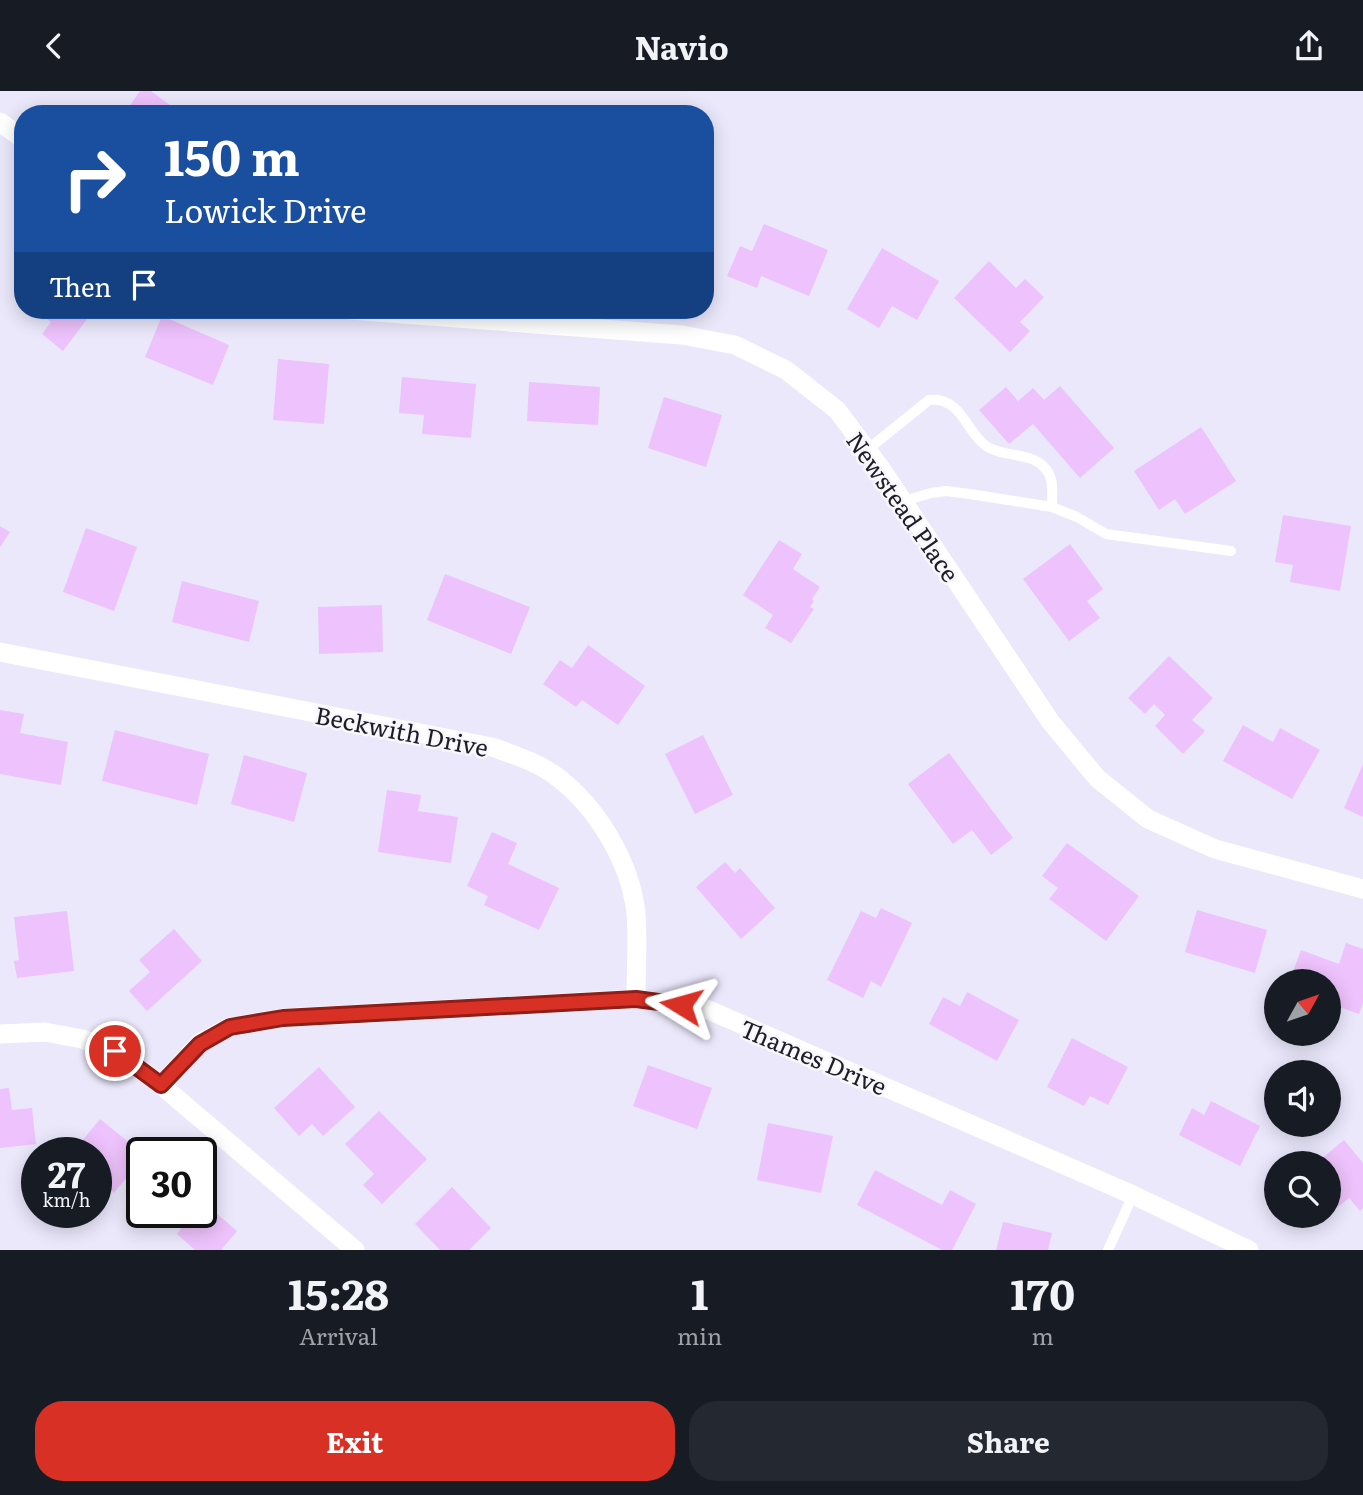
<!DOCTYPE html>
<html lang="en">
<head>
<meta charset="utf-8">
<style>
  body { margin:0; font-family:Literata,serif; background:#242831; color:#f1f3f6; height:100vh; display:flex; flex-direction:column; font-size:26px; white-space:nowrap }
  * { box-sizing:border-box; margin:0 }
  p { font-size:23px; color:#9ea1a6 }
  .icon { flex:none; width:38px; height:38px; fill:none; stroke:currentColor; stroke-width:2; stroke-linecap:round; stroke-linejoin:round }
  .map { position:relative; height:1159px; overflow:hidden }
  .side { display:flex; flex-direction:column; background:#171b24; flex:1 }
  .side>* { flex:none }
  .hud { position:absolute; left:14px; top:14px; width:700px; height:214px; border-radius:28px; box-shadow:0 4px 18px #0003; background:#1a4fa0; color:#fff; overflow:hidden }
  .needle { width:46px; rotate:50deg }
  .controls { position:absolute; left:1264px; top:878px; display:grid; gap:14px }
  .controls a { display:grid; place-items:center; width:77px; height:77px; border-radius:50%; background:#171b24; box-shadow:0 4px 18px #0003; font-size:35px }
  .speed { position:absolute; left:21px; top:1046px; display:flex; gap:14px; font-size:35px; font-weight:700; text-align:center }
  .speed>* { display:grid; place-content:center; width:91px; height:91px; border-radius:50%; background:#171b24; box-shadow:0 4px 18px #0003; line-height:1 }
  .speed small { font-size:18px; font-weight:400 }
  .speed .limit { border:4px solid #111; border-radius:10px; background:#fff; color:#111 }
  .pin { position:absolute; display:grid; place-items:center; width:60px; height:60px; color:#fff; margin:-30px; border:4px solid #fff; border-radius:50%; box-shadow:0 2px 7px #0007 }
  .me { position:absolute; width:77px; margin:-38px; rotate:278deg; stroke-linejoin:round; filter:drop-shadow(0 0 5px #0008) }
  .turn { display:flex; align-items:center; gap:24px; height:147px; padding:0 35px; font-size:32px }
  .turn .icon { width:91px; height:91px; stroke-width:2.5 }
  .turn b { display:block; font-size:49px; line-height:60px }
  .then { display:flex; align-items:center; height:66px; padding:0 35px; background:#0003; gap:14px; font-size:26px }
  .eta { display:flex; justify-content:space-evenly; align-items:center; height:119px; text-align:center }
  .eta b { font-size:42px; font-weight:700; line-height:49px }
  .primary-button { display:flex; gap:14px; margin-top:auto; padding:14px 35px }
  .primary-button a { flex:1; height:80px; border-radius:28px; background:#d93025; color:#fff; font-size:28px; font-weight:700; line-height:80px; text-align:center }
  .primary-button a+a { background:#242831; color:#f1f3f6 }
  header { display:flex; justify-content:space-between; align-items:center; height:91px; padding:0 35px; background:#171b24; font-size:32px; font-weight:700 }
  .map>svg:first-child { display:block }
  .building { fill:#eec2fc }
  .lines { fill:none; stroke-linecap:round; stroke-linejoin:round }
  .lane { stroke:#fff; stroke-width:10 }
  .street { stroke:#fff; stroke-width:19 }
  .route-casing { stroke:#8d1f18; stroke-width:18 }
  .route { stroke:#d93025; stroke-width:12 }
  .labels { text-anchor:middle; dominant-baseline:central; stroke-width:5; stroke-linejoin:round; paint-order:stroke }
  .street-label { font-size:24px; fill:#1e1c25; stroke:#f8f7fc }
</style>
</head>
<body>
<header><svg class="icon" aria-label="back" viewBox="0 0 24 24"><path d="M15 5l-7 7 7 7"/></svg>Navio<svg class="icon" aria-label="share" viewBox="0 0 24 24"><path d="M12 15V3M7 8l5-5 5 5M5 13v7h14v-7"/></svg></header>
<div class="map">
<svg width="1363" height="1159" viewBox="0 0 1363 1159">
  <rect width="100%" height="100%" fill="#ebe8fc"/>
  <path class="building" d="M140,0H151L182,23H124Z
    M764,133L828,159L809,205L761,185L757,197L727,185L740,155L752,160Z
    M882,157L939,190L917,229L892,215L879,237L847,218Z
    M989,170L1016,197L1025,188L1044,206L1020,231L1030,240L1010,261L954,207Z
    M35,219H94L63,260L42,243L51,231Z
    M162,225L229,254L213,294L145,266Z
    M278,268L329,273L324,333L273,329Z
    M402,286L476,293L471,347L422,343L424,324L399,322Z
    M529,291L600,296L598,334L527,330Z
    M1060,295L1114,357L1080,387L1033,333L1009,353L979,319L1006,296L1018,310L1033,297L1044,309Z
    M664,306L722,324L706,376L648,357Z
    M1201,336L1236,390L1185,423L1175,408L1159,419L1134,380Z
    M1283,424L1351,435L1340,500L1290,491L1293,474L1275,471Z
    M0,435L10,441L0,456Z
    M86,437L137,456L114,520L63,501Z
    M779,449L802,463L793,478L820,496L812,508L814,510L810,516L814,518L791,552L765,537L773,524L743,504Z
    M1070,453L1103,498L1087,510L1100,527L1069,550L1023,488Z
    M445,483L530,516L511,563L427,529Z
    M182,490L259,510L249,551L172,531Z
    M382,514L383,561L319,563L318,516Z
    M588,554L645,595L618,634L582,609L576,616L543,593L560,569L572,577Z
    M1169,565L1213,607L1192,629L1205,640L1183,663L1155,635L1165,624L1154,613L1145,623L1128,607Z
    M0,619L24,623L20,642L68,651L61,694L0,683Z
    M1243,634L1273,651L1280,637L1320,659L1292,708L1223,670Z
    M115,639L209,663L197,714L102,690Z
    M703,644L733,704L695,723L665,663Z
    M949,662L1013,747L991,764L972,739L953,753L908,693Z
    M244,664L307,682L294,731L231,713Z
    M1363,673V726L1344,717Z
    M387,699L421,704L418,720L458,726L451,772L378,761Z
    M492,741L517,752L508,773L559,797L539,839L484,814L488,805L467,795Z
    M1067,752L1139,805L1106,850L1049,808L1058,797L1042,785Z
    M725,771L735,782L740,777L775,817L741,848L696,796Z
    M881,817L912,832L881,896L871,890L863,907L827,889L861,820L876,827Z
    M1197,819L1267,839L1255,882L1185,861Z
    M67,820L74,880L17,887L14,870L19,869L14,826Z
    M174,838L202,870L147,920L129,900L150,881L139,869Z
    M1346,852L1363,858V912L1359,923L1328,912V891H1289L1301,859L1339,873Z
    M967,901L1019,929L997,970L929,933L943,906L960,915Z
    M1072,947L1128,976L1108,1014L1090,1005L1084,1015L1047,996Z
    M648,974L712,997L697,1038L633,1015Z
    M319,976L355,1016L323,1045L312,1033L299,1045L274,1017Z
    M9,997L12,1019L32,1017L36,1053L0,1057V998Z
    M1211,1010L1260,1035L1240,1075L1179,1044L1192,1017L1204,1024Z
    M379,1020L427,1068L382,1113L363,1094L374,1083L345,1053Z
    M100,1028L142,1062V1068L114,1102L96,1087V1062H72Z
    M768,1032L833,1045L821,1102L757,1089Z
    M1344,1049L1363,1072V1117L1360,1120L1349,1107L1328,1124V1073H1315Z
    M875,1079L942,1114L950,1099L976,1113L952,1159H942L857,1114Z
    M452,1096L491,1137L469,1159H440L415,1133Z
    M201,1109L237,1140L221,1159H195L177,1143L181,1138L163,1122H201Z
    M1003,1131L1052,1142L1048,1159H996Z"/>
  <g class="lines">
    <path class="lane" d="M867,359L929,309C962,306 965,340 986,355C1002,366 1028,361 1043,375C1055,386 1052,401 1052,416
      M904,410L931,402L946,400L970,403L1052,416L1077,426L1106,443L1231,460
      M1108,1159L1133,1104"/>
    <path class="street" d="M0,31L23,48
      M350,219L682,244L735,254L786,279L837,319L882,379L1050,630L1097,687L1148,728L1215,758L1363,798
      M0,561L492,656C514,664 537,671 556,685C597,716 630,770 636,822C638,850 636,880 636,908
      M0,943L45,941L82,948L115,960L161,994L355,1159
      M161,994L200,952L230,936L283,927L636,908L704,917L1133,1104L1249,1159"/>
  </g>
  <g class="lines">
    <g class="route-casing">
      <path id="route" d="M115,960L161,994L200,953L230,936L283,927L636,908L681,914"/>
    </g>
    <use href="#route" class="route"/>
  </g>
  <g class="labels">
    <g class="street-label">
      <text transform="translate(904 415) rotate(55)">Newstead Place</text>
      <text transform="translate(402 639) rotate(11)">Beckwith Drive</text>
      <text transform="translate(814 965) rotate(23)">Thames Drive</text>
    </g>
  </g>
</svg>
<div class="controls">
<a><svg class="needle" viewBox="-14 -14 28 28"><path d="M0-13l5 13h-10z" fill="#e53935"/><path d="M0 13l5-13h-10z" fill="#9ea1a6"/></svg></a>
<a><svg class="icon" aria-label="sound" viewBox="0 0 24 24"><path d="M4 9h4l5-4v14l-5-4H4zM17 9q2 3 0 6"/></svg></a>
<a><svg class="icon" aria-label="search" viewBox="0 0 24 24"><circle cx="10" cy="10" r="6"/><path d="M15 15l6 6"/></svg></a>
</div>
<div class="speed"><div>27<small>km/h</small></div><div class="limit">30</div></div>
<div class="pin" style="left:115px;top:960px;background:#d93025"><svg class="icon" aria-label="arrive" viewBox="0 0 24 24"><path d="M6 21V4h12l-3 4 3 4H6"/></svg></div>
<svg class="me" style="left:681px;top:914px" viewBox="-20 -20 40 40"><path d="M0-17L14 15 0 8-14 15z" fill="#d93025" stroke="#fff" stroke-width="4"/></svg>
<div class="hud">
<div class="turn"><svg class="icon" aria-label="right" viewBox="0 0 24 24"><path d="M7 20v-9h11M14 6l5 5-5 5"/></svg><div><b>150 m</b>Lowick Drive</div></div>
<div class="then">Then<svg class="icon" aria-label="arrive" viewBox="0 0 24 24"><path d="M6 21V4h12l-3 4 3 4H6"/></svg></div>
</div>
</div>
<section class="side">
<div class="eta">
<div><b>15:28</b><p>Arrival</p></div>
<div><b>1</b><p>min</p></div>
<div><b>170</b><p>m</p></div>
</div>
<div class="primary-button"><a>Exit</a><a>Share</a></div>
</section>
</body>
</html>
